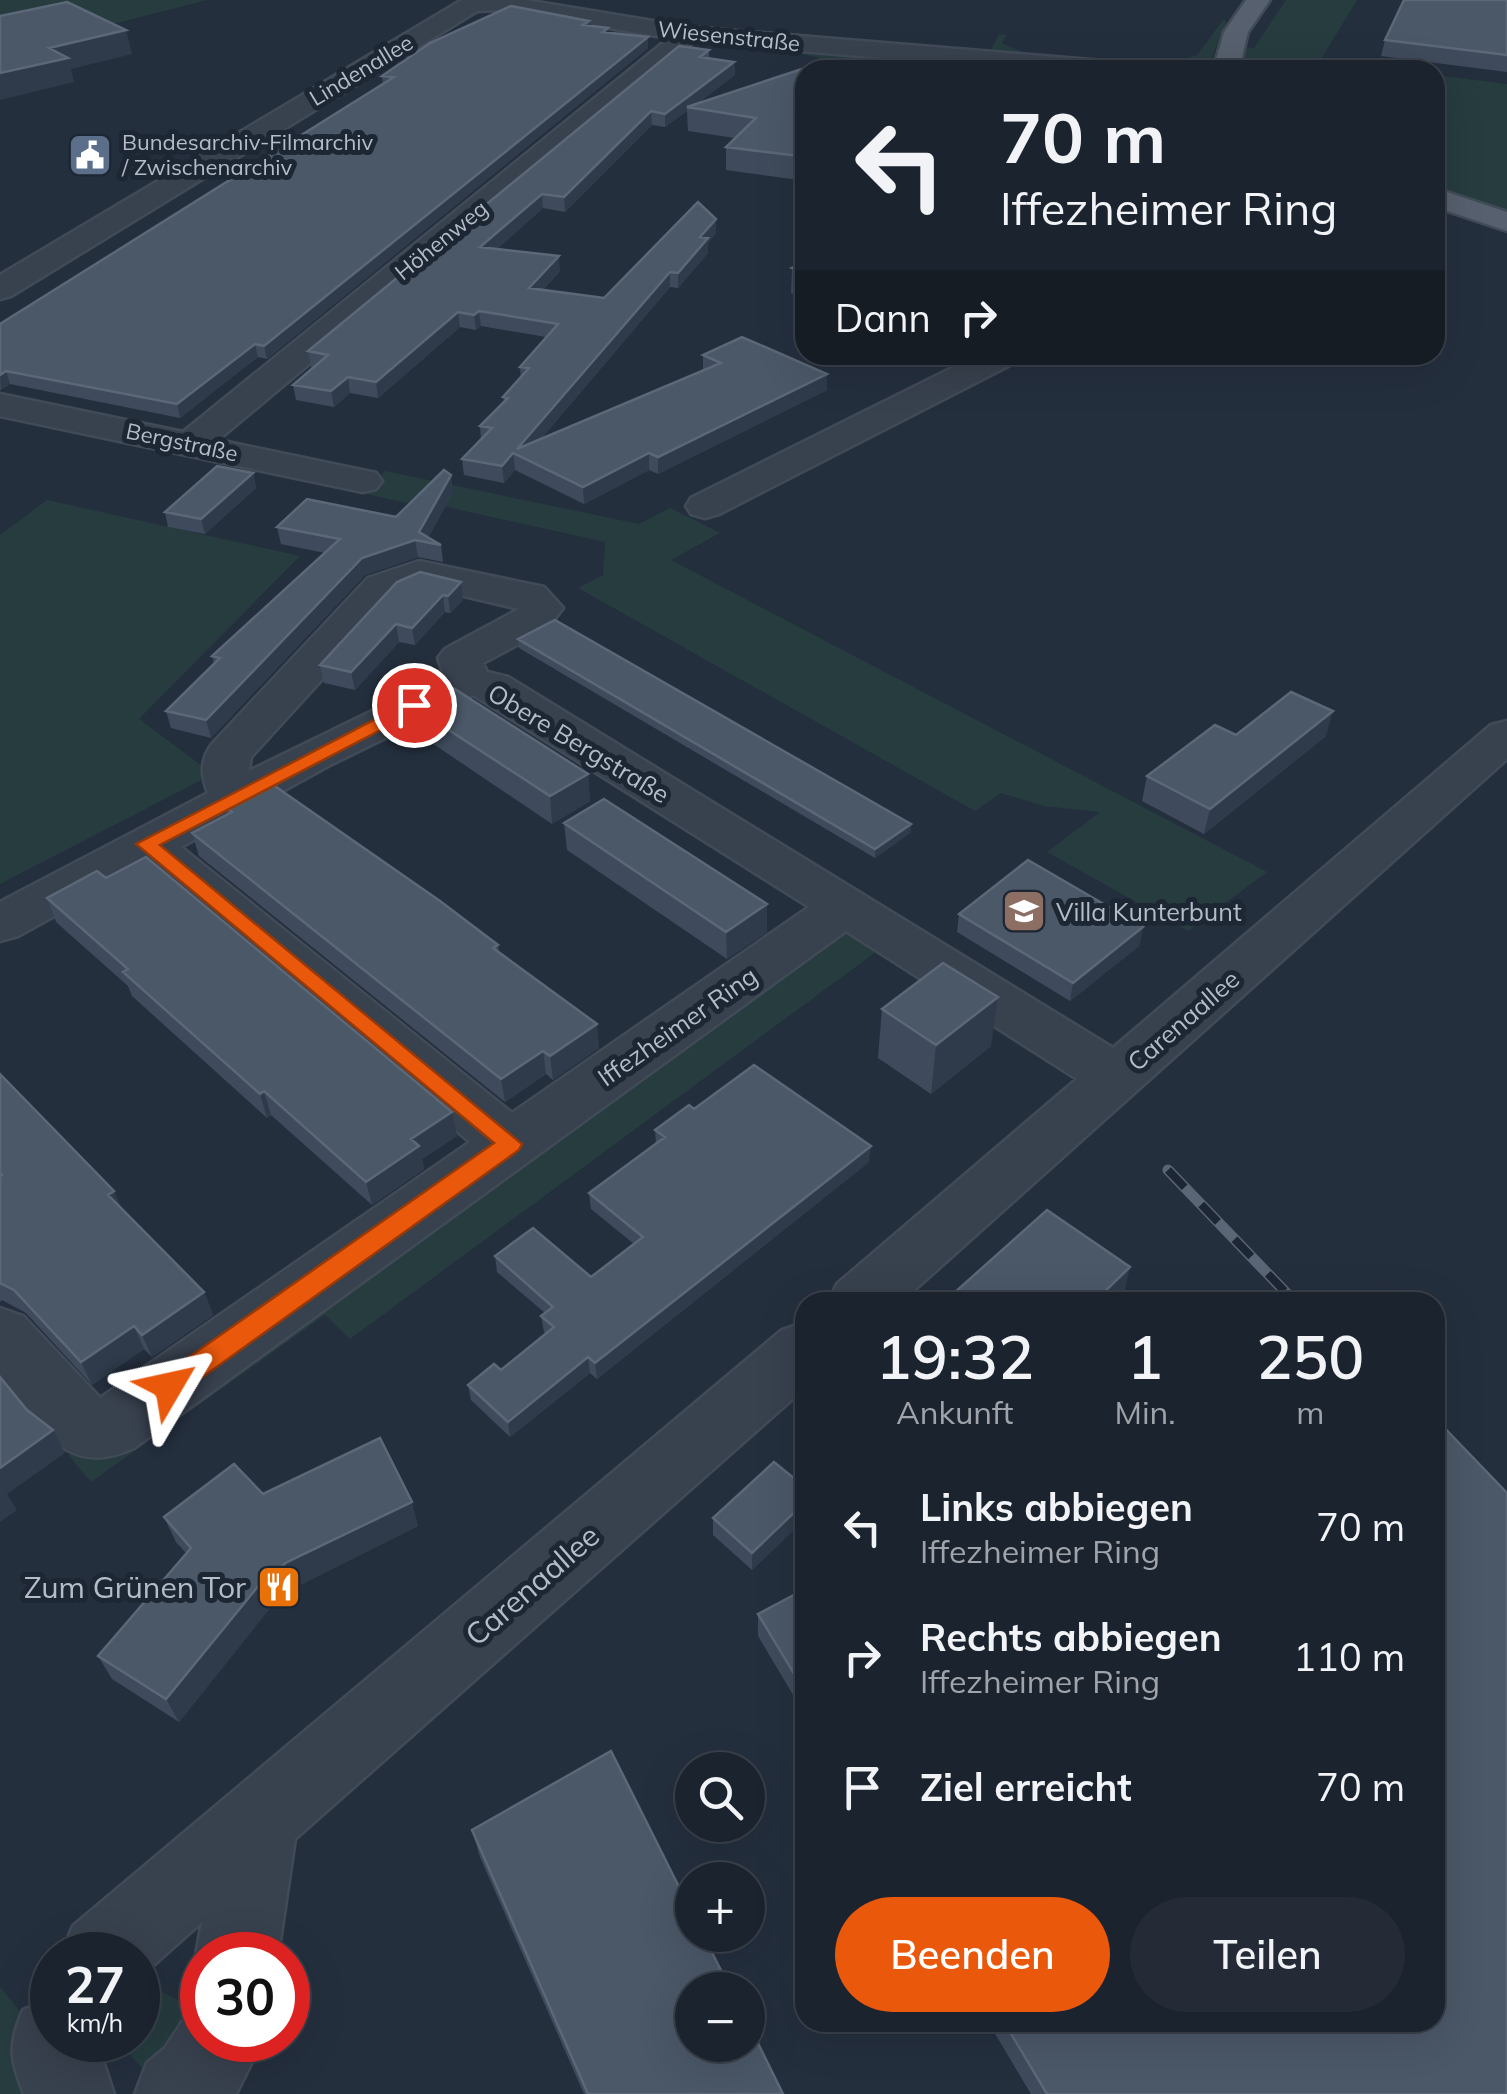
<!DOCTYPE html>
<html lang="de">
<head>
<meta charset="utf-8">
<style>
  body { margin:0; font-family:Mulish,sans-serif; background:#242b36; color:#f1f3f6; height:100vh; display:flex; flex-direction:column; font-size:38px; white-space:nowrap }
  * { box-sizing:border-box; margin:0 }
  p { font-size:32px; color:#a0a4aa }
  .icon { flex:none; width:55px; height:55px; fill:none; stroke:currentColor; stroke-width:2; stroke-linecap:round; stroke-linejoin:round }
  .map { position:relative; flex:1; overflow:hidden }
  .side { position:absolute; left:795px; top:1292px; width:650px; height:740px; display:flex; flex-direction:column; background:#1b232e; border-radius:30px; box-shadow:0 10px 40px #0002,0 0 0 2px #39404a }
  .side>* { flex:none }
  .banner { position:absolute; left:795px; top:60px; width:650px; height:305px; border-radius:30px; box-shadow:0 10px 40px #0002,0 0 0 2px #39404a; background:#1b232e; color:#f1f3f6; overflow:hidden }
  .controls { position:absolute; left:675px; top:1752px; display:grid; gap:20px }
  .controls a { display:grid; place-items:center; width:90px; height:90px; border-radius:50%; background:#1b232e; box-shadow:0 10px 40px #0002,0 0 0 2px #39404a; font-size:50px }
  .speed { position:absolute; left:30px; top:1932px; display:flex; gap:20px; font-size:50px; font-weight:700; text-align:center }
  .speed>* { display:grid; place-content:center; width:130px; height:130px; border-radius:50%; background:#1b232e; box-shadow:0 10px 40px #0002,0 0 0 2px #39404a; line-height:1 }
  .speed small { font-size:25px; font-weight:400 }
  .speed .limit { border:15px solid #d22; background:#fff; color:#111 }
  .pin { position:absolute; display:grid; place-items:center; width:85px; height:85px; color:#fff; margin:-42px; border:5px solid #fff; border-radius:50%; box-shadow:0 2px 10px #0007 }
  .me { position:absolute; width:110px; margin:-55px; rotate:54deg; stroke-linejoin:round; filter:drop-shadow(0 0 8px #0008) }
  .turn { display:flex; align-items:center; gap:35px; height:210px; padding:0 40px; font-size:45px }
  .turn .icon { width:130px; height:130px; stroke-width:2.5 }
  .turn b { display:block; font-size:70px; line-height:85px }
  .then { display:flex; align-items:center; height:95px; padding:0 40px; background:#0003; gap:20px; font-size:38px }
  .eta { display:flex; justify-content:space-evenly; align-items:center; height:170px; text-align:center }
  .eta b { font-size:60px; font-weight:600; line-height:70px }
  .action { display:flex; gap:20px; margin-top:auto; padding:20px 40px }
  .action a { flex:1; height:115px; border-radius:60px; background:#ea580c; color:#fff; font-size:40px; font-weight:600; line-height:115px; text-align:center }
  .action a+a { background:#242b36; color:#f1f3f6 }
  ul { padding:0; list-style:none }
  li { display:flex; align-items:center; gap:30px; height:130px; padding:0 40px }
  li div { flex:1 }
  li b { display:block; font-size:38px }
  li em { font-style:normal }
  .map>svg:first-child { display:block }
  .green { fill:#263c3f }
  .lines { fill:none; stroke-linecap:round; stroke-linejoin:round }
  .minor-casing { stroke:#414a57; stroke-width:5 }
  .major-casing { stroke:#414a57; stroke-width:5 }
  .minor { fill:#38414e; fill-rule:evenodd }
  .major { fill:#56606e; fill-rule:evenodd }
  .rail-casing { stroke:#5a6575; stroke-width:11 }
  .rail { stroke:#1d2633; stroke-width:8; stroke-dasharray:24; stroke-linecap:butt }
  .wall { fill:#3f4b5c }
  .shaded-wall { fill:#2f3b4b }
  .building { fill:#4b5868; stroke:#5c6777; stroke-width:2.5 }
  .route { fill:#ea580c; stroke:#983908; stroke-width:2.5 }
  .labels { text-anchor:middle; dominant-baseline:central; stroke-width:10; stroke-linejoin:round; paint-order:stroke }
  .far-street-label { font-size:22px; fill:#b4bcc9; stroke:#1d2633 }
  .far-poi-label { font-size:22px; fill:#b4bcc9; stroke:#1d2633; text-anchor:start }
  .street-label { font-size:25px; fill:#b4bcc9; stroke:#1d2633 }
  .poi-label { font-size:25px; fill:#b4bcc9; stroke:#1d2633; text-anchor:start }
  .near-street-label { font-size:30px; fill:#b4bcc9; stroke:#1d2633 }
  .near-poi-label { font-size:30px; fill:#b4bcc9; stroke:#1d2633; text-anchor:end }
</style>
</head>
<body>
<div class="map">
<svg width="1507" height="2094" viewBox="0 0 1507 2094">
  <rect width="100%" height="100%" fill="#242f3e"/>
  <path class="green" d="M0,0H207L0,53Z
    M1286,0H1357L1320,61L1391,70H1239V47L1254,48Z
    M1224,19L1226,23L1210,62L1194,70L989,54L999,34L1007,35L1002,43L1022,52L1166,65L1197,55Z
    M771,46L1081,70H867Z
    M1435,75L1507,84V210L1435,189Z
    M385,471L639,524L670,508L720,533L671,560L1267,872L1188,931L1047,852L1100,812L1044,806L1001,793L975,811L578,588L603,575L605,542L424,502L417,505L361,493Z
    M47,500L300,556L139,719L213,774L0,884V535Z
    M846,931L880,949L350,1339L325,1315L91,1482L68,1455L130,1443L793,971L792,959Z
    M138,1980L190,2006L184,2031L154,2080L115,2040H138Z
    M0,1987L27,2019L25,2094H0Z"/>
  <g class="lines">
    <g class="minor-casing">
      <path id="minor" d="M462,0H525L689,27L1115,62L1128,70H1026L694,42L218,440L376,473L382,481L376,489L363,492L0,416V394L183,432L669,38L500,10L477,11L11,296L0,299V275Z
        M978,355H1021L1016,362L719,514L705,518L691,514L686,506L691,498Z
        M419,561L544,587L563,608L547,629L483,663L487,672L508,677L1113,1048L1491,725L1507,721V759L901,1302H828L837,1284L1077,1079L846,931L134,1448C65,1480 41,1425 0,1379V1308L23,1316L100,1398L470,1142L143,867L18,936L0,941V902L208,793C201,775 200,760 212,744L368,578ZM422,586L519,609L445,649L438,658L444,676L249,771L251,757L398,596ZM473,695L809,907L512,1113L181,847L328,766Z
        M805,1322V1388L295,1839L278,1955H202V1971L196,1955L202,1922L138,1979V1955H61L73,1926L782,1330Z
        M52,1998V2040H96L114,2094H24C10,2059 8,2045 23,2010Z
        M202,2005V2040H263L236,2094H135L147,2063L165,2048L190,2010Z"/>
    </g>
    <g class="major-casing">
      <path id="major" d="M1246,0H1270L1248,32L1239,70H1213L1224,32Z
        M1435,188L1507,212V231L1435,207Z"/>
    </g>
    <use href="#minor" class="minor"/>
    <use href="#major" class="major"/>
    <g class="rail-casing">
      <path id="rail" d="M1168,1170L1295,1302"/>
    </g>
    <use href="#rail" class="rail"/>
  </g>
  <path class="wall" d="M1507,0V72L1381,56L1385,40Z
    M589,26L608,32L648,37V48L267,359L258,357L180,418L10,384L0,390V324L383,84L382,76Z
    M709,50V58L734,62L735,75L695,105L805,70V176L799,180L726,170V147L735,138L688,131L687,111L665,127L652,125L565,212L543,208L497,249L560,271L543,290L604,298L716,219V233L708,243V253L678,288L670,287L541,439L703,370V355L827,374V390L658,474L649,470L584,504L515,470L504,483L464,475L462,459L481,439L480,426L504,402L503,397L521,378L520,367L546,337L481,326L476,330L460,327L378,398L350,393L334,407L296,400L293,385L313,368L311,367L308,351Z
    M805,243V299L791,293L792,268L802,263V244Z
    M253,473L256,488L205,534L168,527L165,512Z
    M453,492L428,538L441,545L443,562L418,557L365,575L211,738L171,728L166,711L214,664L212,656L325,553L281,544L277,527L396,517Z
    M397,582L463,600L450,613L445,612L415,645L399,642L355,690L324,683L320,665Z
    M518,639L911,824L910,833L875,858L519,648Z
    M409,704L588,774L590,801L552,824L414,731Z
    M1236,735L1326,736L1204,834L1142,801L1147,776Z
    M224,805L498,945L499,952L599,1048L553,1080L546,1074L505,1102L199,856L192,833L227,815Z
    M564,823L767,904V932L727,959L567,850Z
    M47,898L457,1136L422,1159L424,1169L372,1205L271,1115L267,1118L132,996L128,986L56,922Z
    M959,914L1143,927L1139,946L1070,1001L957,932Z
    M882,1009L991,1046L931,1094L878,1058Z
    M0,1074L114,1191L121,1208L204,1292L213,1315L152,1357L144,1349L92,1385L26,1313L2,1300L0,1302Z
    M694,1109L869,1162L597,1379L590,1373L510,1437L471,1400L468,1385L501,1370L546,1334L544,1332L541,1316L545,1313L497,1272L495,1256L591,1277L634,1244L591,1209L589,1193L656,1144L655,1130Z
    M805,1487V1519L752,1570L713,1535V1518Z
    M263,1494L418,1526L296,1587L270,1608L179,1722L112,1679L98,1656L186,1553L176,1542L164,1517Z
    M805,1589V1715L758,1636V1614Z
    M472,1830L783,2094H584L480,1857Z
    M988,2022H1435L1507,2094H1031Z"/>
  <path class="shaded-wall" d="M126,30L132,54L71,69L74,82L0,100V73L49,48Z
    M648,37V48L267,359L264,346Z
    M734,62L735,75L691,108L687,107V111L665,127V114Z
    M651,111L652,125L565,212L564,197Z
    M804,152V176L799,180V156Z
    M542,194L543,208L482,262L480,247Z
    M716,219V233L708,243V253L678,288V273L700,237Z
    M559,256L560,271L531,303L529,288Z
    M670,272V287L524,459L517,449Z
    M479,311L481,326L476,330L474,315Z
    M458,312L460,327L378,398L376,382Z
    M255,344L258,357L180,418L177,404Z
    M6,371L10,384L1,390L0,375Z
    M827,374V390L658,474V457Z
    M348,377L350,393L334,407L331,391Z
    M513,453L515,470L504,483L502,466Z
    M649,453V470L584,504L583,487Z
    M253,473L256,488L205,534L201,519Z
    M451,475L453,492L426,542L419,532Z
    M415,540L418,557L365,575L211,738L206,720L362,558Z
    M461,582L463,600L450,613L448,596Z
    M443,595L445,612L415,645L412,628Z
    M396,624L399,642L355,690L351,672Z
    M1333,711L1326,736L1204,834L1210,809Z
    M588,774L590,801L552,824L550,796Z
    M911,824L910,833L875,858V849Z
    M767,904V932L727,959L726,932Z
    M1143,927L1139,946L1070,1001L1073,983Z
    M998,997L991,1046L931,1094L936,1045Z
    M597,1024L599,1048L553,1080L550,1056Z
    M543,1051L546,1074L505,1102L501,1079Z
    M264,1091L271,1115L267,1118L260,1094Z
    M452,1112L457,1136L422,1159L424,1169L372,1205L366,1182L411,1139Z
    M871,1146L869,1162L597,1379L595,1363Z
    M114,1191L124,1215L108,1195Z
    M1130,1267L1124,1294L1115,1302H1094Z
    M204,1292L213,1315L152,1357L142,1335Z
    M134,1326L144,1349L92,1385L81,1362Z
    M588,1357L590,1373L510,1437L508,1422Z
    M53,1430L65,1453L7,1494L17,1510L0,1522V1468Z
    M412,1502L418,1526L296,1587L270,1608L179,1722L166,1699L260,1584L287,1562Z
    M805,1502V1519L752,1570V1553Z"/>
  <path class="building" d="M1404,0H1507V55L1385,40Z
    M67,2L126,30L49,48L68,58L0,73V16Z
    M511,6L589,21L583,25L608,28L603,32L648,37L264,346L255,344L177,404L6,371L0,375V324L394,77L382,76L430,43Z
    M679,46L709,50L700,57L734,62L665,114L651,111L564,197L542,194L480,247L559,256L529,288L604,298L698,202L716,219L700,237L708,238L678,273L670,272L517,449L721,363L703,355L742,337L827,374L658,457L649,453L583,487L513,453L502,466L462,459L492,428L480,426L508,398L503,397L529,368L520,367L558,324L479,311L474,315L458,312L376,382L348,377L331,391L293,385L328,355L308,351Z
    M823,62L848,70H805V152L799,156L726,147L756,118L687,107Z
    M805,262V273L792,268Z
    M217,466L253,473L201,519L165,512Z
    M444,470L451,475L419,532L441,545L415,540L362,558L206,720L166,711L220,658L212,656L340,539L277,527L307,499L396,517Z
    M420,572L461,582L448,596L443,595L412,628L396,624L351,672L320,665L397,582Z
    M555,620L911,824L875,849L518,639Z
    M447,684L588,774L550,796L409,704Z
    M1291,692L1333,711L1210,809L1147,776L1215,725L1236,735Z
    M269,782L440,901L498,945L493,948L597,1024L550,1056L543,1051L501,1079L192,833L232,812L224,805Z
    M604,799L767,904L726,932L564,823Z
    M146,857L452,1112L411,1139L419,1146L366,1182L264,1091L260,1094L123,972L128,969L47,898L97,871L106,878Z
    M1028,860L1143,927L1073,983L959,914Z
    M943,963L998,997L936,1045L882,1009Z
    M754,1065L871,1146L595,1363L588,1357L508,1422L468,1385L494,1364L501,1370L554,1327L541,1316L553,1307L495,1256L533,1228L591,1277L643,1237L589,1193L665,1137L655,1130L689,1105L694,1109Z
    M0,1074L114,1191L108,1195L204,1292L142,1335L134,1326L81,1362L14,1290L0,1283V1177L2,1175L0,1173Z
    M1047,1210L1130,1267L1094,1302H944Z
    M1314,1292L1324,1302H1294Z
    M0,1377L27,1410L53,1430L0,1468Z
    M1435,1418L1507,1493V2094H1047L1004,2022H1435Z
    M380,1438L412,1502L287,1562L260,1584L166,1699L98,1656L191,1548L164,1517L234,1464L263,1494Z
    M774,1462L805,1487V1502L752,1553L713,1518Z
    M805,1589V1692L758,1614Z
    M611,1751L692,1913V1935H703L731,1990H692V2045H748V2023L783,2094H588L472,1830Z"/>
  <path class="route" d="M414,699L424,705L421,709L160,845L522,1144L519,1150L179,1394L169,1398L159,1394L155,1386L159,1378L494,1143L136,844Z"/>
  <defs>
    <g id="civic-square" transform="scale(2.25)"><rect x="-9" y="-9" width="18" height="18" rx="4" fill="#5c6f8a" stroke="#1d2633"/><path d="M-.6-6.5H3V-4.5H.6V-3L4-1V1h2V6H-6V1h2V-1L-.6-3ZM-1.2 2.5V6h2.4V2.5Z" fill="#fff"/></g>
    <g id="school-square" transform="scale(2.25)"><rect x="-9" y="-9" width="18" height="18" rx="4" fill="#8d6e63" stroke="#1d2633"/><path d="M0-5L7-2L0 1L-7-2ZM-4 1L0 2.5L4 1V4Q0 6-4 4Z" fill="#fff"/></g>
    <g id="restaurant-square" transform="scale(2.25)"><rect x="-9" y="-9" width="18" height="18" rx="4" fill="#e8710a" stroke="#1d2633"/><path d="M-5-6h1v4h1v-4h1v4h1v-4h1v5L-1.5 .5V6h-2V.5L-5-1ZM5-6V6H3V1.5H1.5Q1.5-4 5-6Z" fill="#fff"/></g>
  </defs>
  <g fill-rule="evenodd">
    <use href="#civic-square" x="90" y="155"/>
    <use href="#school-square" x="1024" y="911"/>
    <use href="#restaurant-square" x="279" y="1587"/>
  </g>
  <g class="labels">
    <g class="far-street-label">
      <text transform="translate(729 36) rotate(6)">Wiesenstraße</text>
      <text transform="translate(361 70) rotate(-31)">Lindenallee</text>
      <text transform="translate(441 240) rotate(-39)">Höhenweg</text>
      <text transform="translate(182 442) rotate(12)">Bergstraße</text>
    </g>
    <g class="far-poi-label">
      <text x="122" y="142">Bundesarchiv-Filmarchiv<tspan x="122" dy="25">/ Zwischenarchiv</tspan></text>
    </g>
    <g class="street-label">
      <text transform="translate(579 743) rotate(31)">Obere Bergstraße</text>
      <text transform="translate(1183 1020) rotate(-41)">Carenaallee</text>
      <text transform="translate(677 1026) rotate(-35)">Iffezheimer Ring</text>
    </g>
    <g class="poi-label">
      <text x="1056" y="911">Villa Kunterbunt</text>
    </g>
    <g class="near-street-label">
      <text transform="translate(532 1585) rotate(-41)">Carenaallee</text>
    </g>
    <g class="near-poi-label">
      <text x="246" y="1587">Zum Grünen Tor</text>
    </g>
  </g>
</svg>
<div class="controls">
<a><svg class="icon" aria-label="search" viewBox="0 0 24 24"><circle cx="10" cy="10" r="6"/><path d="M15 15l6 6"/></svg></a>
<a>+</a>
<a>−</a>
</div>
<div class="speed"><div>27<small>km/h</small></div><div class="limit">30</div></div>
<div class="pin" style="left:414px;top:705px;background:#d93025"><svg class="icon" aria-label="arrive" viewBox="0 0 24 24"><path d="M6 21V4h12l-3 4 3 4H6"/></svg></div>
<svg class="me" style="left:169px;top:1386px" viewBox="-20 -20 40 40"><path d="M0-17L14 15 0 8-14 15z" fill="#ea580c" stroke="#fff" stroke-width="4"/></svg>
<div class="banner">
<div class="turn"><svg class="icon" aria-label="left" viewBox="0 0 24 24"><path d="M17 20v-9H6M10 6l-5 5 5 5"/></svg><div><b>70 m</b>Iffezheimer Ring</div></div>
<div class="then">Dann<svg class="icon" aria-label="right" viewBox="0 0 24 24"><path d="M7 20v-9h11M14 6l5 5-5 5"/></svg></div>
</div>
<section class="side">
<div class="eta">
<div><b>19:32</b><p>Ankunft</p></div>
<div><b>1</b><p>Min.</p></div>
<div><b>250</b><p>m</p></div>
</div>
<ul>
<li><svg class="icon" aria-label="left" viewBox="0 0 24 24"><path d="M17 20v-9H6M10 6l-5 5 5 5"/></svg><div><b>Links abbiegen</b><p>Iffezheimer Ring</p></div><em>70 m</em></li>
<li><svg class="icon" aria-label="right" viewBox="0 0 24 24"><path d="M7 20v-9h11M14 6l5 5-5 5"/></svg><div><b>Rechts abbiegen</b><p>Iffezheimer Ring</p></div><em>110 m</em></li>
<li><svg class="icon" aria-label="arrive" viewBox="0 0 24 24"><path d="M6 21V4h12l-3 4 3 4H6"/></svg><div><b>Ziel erreicht</b></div><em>70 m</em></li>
</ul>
<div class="action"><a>Beenden</a><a>Teilen</a></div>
</section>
</div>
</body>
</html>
